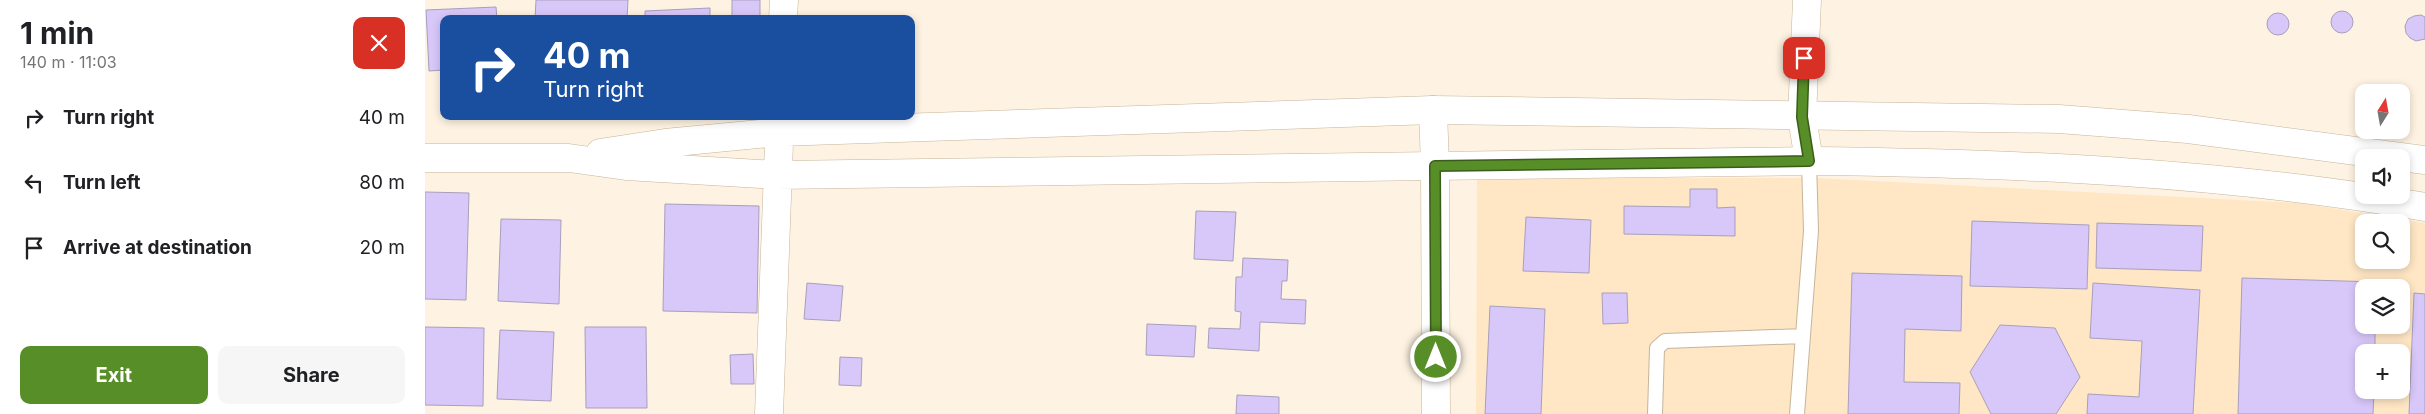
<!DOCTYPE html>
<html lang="en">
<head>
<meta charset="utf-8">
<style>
  body { margin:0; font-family:Inter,sans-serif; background:#f6f6f6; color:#202124; height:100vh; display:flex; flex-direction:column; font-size:19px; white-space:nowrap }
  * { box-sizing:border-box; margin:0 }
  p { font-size:16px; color:#757577 }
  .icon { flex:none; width:28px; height:28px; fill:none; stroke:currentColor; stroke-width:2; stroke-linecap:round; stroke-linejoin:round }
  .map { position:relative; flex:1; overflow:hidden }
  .side { display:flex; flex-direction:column; background:#fff; width:425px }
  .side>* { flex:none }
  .top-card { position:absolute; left:15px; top:15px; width:475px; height:105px; border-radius:10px; box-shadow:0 2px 8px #0003; background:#1a4fa0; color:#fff; overflow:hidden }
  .needle { width:32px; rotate:11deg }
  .buttons { position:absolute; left:1930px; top:84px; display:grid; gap:10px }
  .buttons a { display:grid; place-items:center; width:55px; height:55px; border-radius:10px; background:#fff; box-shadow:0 2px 8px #0003; font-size:25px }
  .pin { position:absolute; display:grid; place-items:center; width:42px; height:42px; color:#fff; margin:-21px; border-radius:10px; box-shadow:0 2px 8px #0006 }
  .me { position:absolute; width:55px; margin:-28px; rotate:0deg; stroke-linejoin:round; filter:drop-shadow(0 0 4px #0008) }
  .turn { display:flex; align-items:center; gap:18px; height:105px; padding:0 20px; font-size:22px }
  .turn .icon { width:65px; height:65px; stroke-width:2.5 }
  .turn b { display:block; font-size:35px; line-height:42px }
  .round { display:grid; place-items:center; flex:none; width:52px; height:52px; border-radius:10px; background:#f6f6f6 }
  .head { display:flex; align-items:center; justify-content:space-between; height:85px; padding:0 20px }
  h1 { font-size:30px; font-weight:700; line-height:38px }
  .button { display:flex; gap:10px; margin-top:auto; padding:10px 20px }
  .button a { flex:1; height:58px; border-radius:10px; background:#588e28; color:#fff; font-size:20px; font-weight:700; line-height:58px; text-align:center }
  .button a+a { background:#f6f6f6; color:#202124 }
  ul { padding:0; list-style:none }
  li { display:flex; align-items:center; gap:15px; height:65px; padding:0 20px }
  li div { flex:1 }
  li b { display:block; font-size:19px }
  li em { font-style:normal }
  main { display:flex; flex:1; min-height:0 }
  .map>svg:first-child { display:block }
  .built { fill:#ffe7c5; fill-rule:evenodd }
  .building { fill:#d8c8fa; stroke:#a79fbb }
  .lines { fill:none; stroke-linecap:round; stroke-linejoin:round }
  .lane-casing { stroke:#c6b49a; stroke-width:16 }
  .street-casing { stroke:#c6b49a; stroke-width:29 }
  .secondary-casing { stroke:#c6b49a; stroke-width:29 }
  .lane { stroke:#fff; stroke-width:14 }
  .street { stroke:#fff; stroke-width:28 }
  .secondary { stroke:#fff; stroke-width:28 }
  .route-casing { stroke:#395c1a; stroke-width:12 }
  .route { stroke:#588e28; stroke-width:9 }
</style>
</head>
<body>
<main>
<section class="side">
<div class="head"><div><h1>1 min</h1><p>140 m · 11:03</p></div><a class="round" style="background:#d93025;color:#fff"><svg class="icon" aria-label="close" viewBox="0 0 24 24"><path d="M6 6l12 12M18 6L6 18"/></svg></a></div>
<ul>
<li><svg class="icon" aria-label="right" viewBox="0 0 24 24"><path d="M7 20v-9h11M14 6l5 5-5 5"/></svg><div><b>Turn right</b></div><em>40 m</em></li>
<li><svg class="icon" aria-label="left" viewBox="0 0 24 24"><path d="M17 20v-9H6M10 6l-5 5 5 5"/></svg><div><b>Turn left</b></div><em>80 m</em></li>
<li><svg class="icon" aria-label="arrive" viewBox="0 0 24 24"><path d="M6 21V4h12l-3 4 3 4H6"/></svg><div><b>Arrive at destination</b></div><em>20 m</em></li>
</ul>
<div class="button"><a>Exit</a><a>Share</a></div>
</section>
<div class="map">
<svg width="2000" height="414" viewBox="0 0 2000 414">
  <rect width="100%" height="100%" fill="#fef3e2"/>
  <path class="built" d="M1052,178H1392L1875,203L2000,223V414H1051ZM1939,222H1976V260H1939ZM1939,288H1976V325H1939ZM1939,352H1976V390H1939Z"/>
  <path class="building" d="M111,0H203L202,19H110Z
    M307,0H335V19H307Z
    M71,7L72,19H19V70L4,71L1,10Z
    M285,8V19H220V11Z
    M1906 22a11 11 0 1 1 22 0a11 11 0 1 1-22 0Z
    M1842 24a11 11 0 1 1 22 0a11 11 0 1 1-22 0Z
    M1996,15L2000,17V39L1991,41L1985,38L1981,33L1980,26L1983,19L1989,16Z
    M1265,189H1292V208L1310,207V236L1199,234V206L1265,207Z
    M0,192L44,193L41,300L0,299Z
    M240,204L334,206L332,313L238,311Z
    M771,211L811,212L808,261L769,259Z
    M1101,217L1166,220L1164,273L1098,271Z
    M76,219L136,220L134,304L73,301Z
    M1547,221L1664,225L1662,289L1545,286Z
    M1672,223L1778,226L1776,271L1671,268Z
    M818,258L863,260L862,281H857L856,299L881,300L880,324L835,322L834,351L783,348L784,328L815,329L816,312L810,311L811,277H817Z
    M1427,273L1537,276L1536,331L1480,329L1479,382L1535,383L1534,414H1423Z
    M1817,278L1952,282L1951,288H1939V325H1950V352H1939V390H1949L1948,414H1813Z
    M382,283L418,286L415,321L379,319Z
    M1668,283L1775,290L1768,414H1662L1663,394L1714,397L1717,341L1665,338Z
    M1177,293H1202L1203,323L1178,324Z
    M1989,293L2000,294V414H1984Z
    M1065,306L1120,309L1116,414H1060Z
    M722,324L771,326L769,357L721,355Z
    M1575,325L1630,328L1655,377L1631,414H1566L1545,372Z
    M0,327L59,328L58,406L0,405Z
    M160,327H221L222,408H161Z
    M75,330L129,332L126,401L72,399Z
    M328,354L329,384H306L305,355Z
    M415,357L437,358L436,386L414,385Z
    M812,395L854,397V414H811Z"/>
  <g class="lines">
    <g class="lane-casing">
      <path id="lane" d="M1230,414L1232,348L1240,341L1378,336
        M1372,414L1386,231L1384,161"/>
    </g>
    <g class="street-casing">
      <path id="street" d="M1382,0L1377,117L1384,161
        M1008,110L1010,166L1011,414"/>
    </g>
    <g class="secondary-casing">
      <path id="secondary" d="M358,19L359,0
        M175,153L240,143L354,132L1008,110L1634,119L1763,129L2000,160
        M0,158H144L201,166L352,175L1384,161C1590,163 1797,172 2000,207
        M344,414L355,116"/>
    </g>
    <use href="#lane" class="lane"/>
    <use href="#street" class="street"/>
    <use href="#secondary" class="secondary"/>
  </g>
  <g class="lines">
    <g class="route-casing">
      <path id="route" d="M1011,357L1010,166L1384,161L1377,117L1379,58"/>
    </g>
    <use href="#route" class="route"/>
  </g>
</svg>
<div class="buttons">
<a><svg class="needle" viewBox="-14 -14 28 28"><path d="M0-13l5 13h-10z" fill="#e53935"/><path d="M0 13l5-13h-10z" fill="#757577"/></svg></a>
<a><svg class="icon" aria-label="sound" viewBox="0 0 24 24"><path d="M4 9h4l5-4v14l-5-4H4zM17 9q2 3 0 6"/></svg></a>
<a><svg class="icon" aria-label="search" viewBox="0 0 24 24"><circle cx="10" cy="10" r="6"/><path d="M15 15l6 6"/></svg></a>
<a><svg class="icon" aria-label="layers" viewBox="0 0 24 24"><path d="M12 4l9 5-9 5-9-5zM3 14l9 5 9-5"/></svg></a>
<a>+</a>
</div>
<div class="pin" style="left:1379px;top:58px;background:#d93025"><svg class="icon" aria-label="arrive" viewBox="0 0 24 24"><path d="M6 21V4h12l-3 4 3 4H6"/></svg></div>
<svg class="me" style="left:1011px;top:357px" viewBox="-20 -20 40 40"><circle r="17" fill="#588e28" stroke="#fff" stroke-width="3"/><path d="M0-11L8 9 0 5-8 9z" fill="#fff"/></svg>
<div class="top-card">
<div class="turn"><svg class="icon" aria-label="right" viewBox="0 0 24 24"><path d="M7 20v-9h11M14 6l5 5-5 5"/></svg><div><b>40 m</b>Turn right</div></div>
</div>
</div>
</main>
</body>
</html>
